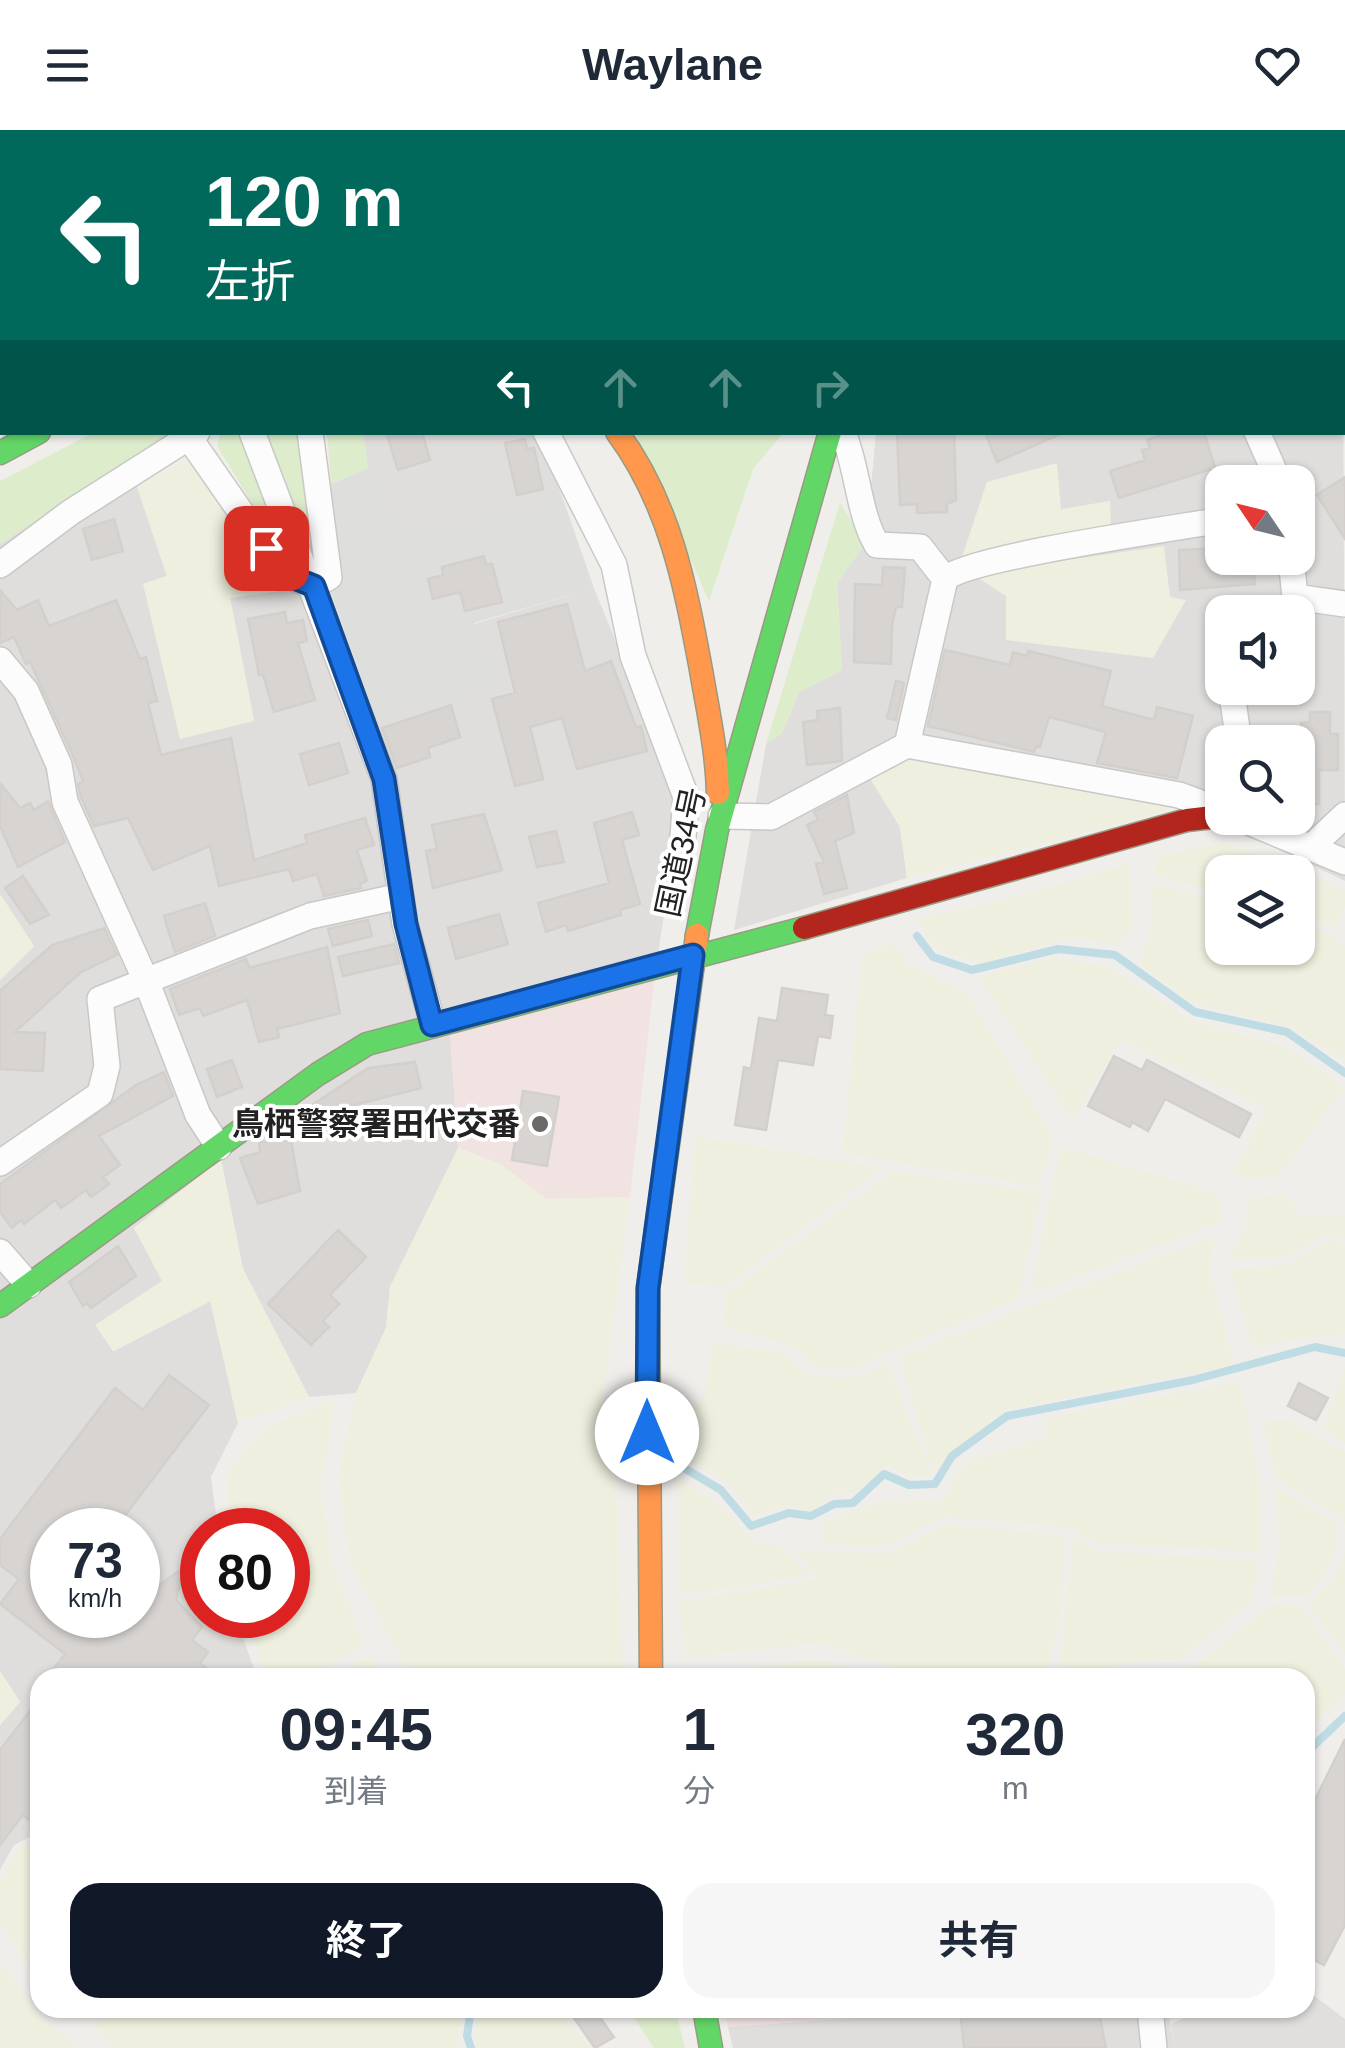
<!DOCTYPE html>
<html lang="ja">
<head>
<meta charset="utf-8">
<style>
  body { margin:0; font-family:Helvetica,"Noto Sans JP",sans-serif; background:#f6f6f7; color:#1f2937; height:100vh; display:flex; flex-direction:column; font-size:38px; white-space:nowrap }
  * { box-sizing:border-box; margin:0 }
  p { font-size:32px; color:#747a83 }
  .icon { flex:none; width:55px; height:55px; fill:none; stroke:currentColor; stroke-width:2; stroke-linecap:round; stroke-linejoin:round }
  .map { position:relative; flex:1; overflow:hidden }
  .drawer { position:absolute; left:30px; top:1538px; width:1285px; height:350px; display:flex; flex-direction:column; background:#fff; border-radius:30px; box-shadow:0 2px 8px #0004 }
  .drawer>* { flex:none }
  .guide { position:absolute; left:0px; top:0px; width:1345px; height:305px; box-shadow:0 2px 8px #0004; background:#00695c; color:#fff; overflow:hidden }
  .needle { width:65px; rotate:305deg }
  .controls { position:absolute; left:1205px; top:335px; display:grid; gap:20px }
  .controls a { display:grid; place-items:center; width:110px; height:110px; border-radius:20px; background:#fff; box-shadow:0 2px 8px #0004; font-size:50px }
  .speed { position:absolute; left:30px; top:1378px; display:flex; gap:20px; font-size:50px; font-weight:700; text-align:center }
  .speed>* { display:grid; place-content:center; width:130px; height:130px; border-radius:50%; background:#fff; box-shadow:0 2px 8px #0004; line-height:1 }
  .speed small { font-size:25px; font-weight:400 }
  .speed .limit { border:15px solid #d22; background:#fff; color:#111 }
  .pin { position:absolute; display:grid; place-items:center; width:85px; height:85px; color:#fff; margin:-42px; border-radius:20px; box-shadow:0 5px 15px #0006 }
  .me { position:absolute; width:110px; margin:-55px; rotate:0deg; stroke-linejoin:round; filter:drop-shadow(0 0 8px #0008) }
  .turn { display:flex; align-items:center; gap:35px; height:210px; padding:0 40px; font-size:45px }
  .turn .icon { width:130px; height:130px; stroke-width:2.5 }
  .turn b { display:block; font-size:70px; line-height:85px }
  .lanes { display:flex; align-items:center; height:95px; padding:0 40px; background:#0003; justify-content:center; gap:50px; direction:ltr }
  .lanes .off { opacity:.35 }
  .eta { display:flex; justify-content:space-evenly; align-items:center; height:170px; text-align:center }
  .eta b { font-size:60px; font-weight:700; line-height:70px }
  .primary-button { display:flex; gap:20px; margin-top:auto; padding:20px 40px }
  .primary-button a { flex:1; height:115px; border-radius:30px; background:#111827; color:#fff; font-size:40px; font-weight:700; line-height:115px; text-align:center }
  .primary-button a+a { background:#f6f6f7; color:#1f2937 }
  header { display:flex; justify-content:space-between; align-items:center; height:130px; padding:0 40px; background:#fff; font-size:45px; font-weight:700 }
  .map>svg:first-child { display:block }
  .residential { fill:#dfdedc; fill-rule:evenodd }
  .commercial { fill:#f1e3e1 }
  .religious { fill:#dededc }
  .farmland { fill:#efefdf }
  .grass { fill:#ddeccb }
  .parking { fill:#e0dfde }
  .lines { fill:none; stroke-linecap:round; stroke-linejoin:round }
  .stream { stroke:#bfdbe3; stroke-width:8 }
  .building { fill:#d7d4d2; stroke:#d3d0cc; stroke-width:2.5 }
  .street-casing { stroke:#c9c8c7; stroke-width:28 }
  .fast-casing { stroke:#999a82; stroke-width:25 }
  .slow-casing { stroke:#999a82; stroke-width:25 }
  .jam-casing { stroke:#999a82; stroke-width:25 }
  .street { stroke:#fdfcfc; stroke-width:25 }
  .fast { stroke:#63d668; stroke-width:22 }
  .slow { stroke:#ff974d; stroke-width:22 }
  .jam { stroke:#b3261e; stroke-width:22 }
  .route-casing { stroke:#114b97; stroke-width:25 }
  .route { stroke:#1a73e8; stroke-width:18 }
  .poi-dot { fill:#6a6968; stroke:#fff; stroke-width:4 }
  .labels { text-anchor:middle; dominant-baseline:central; stroke-width:8; stroke-linejoin:round; paint-order:stroke }
  .street-label { font-size:32px; fill:#222; stroke:#fff }
  .poi-label { font-size:32px; font-weight:bold; fill:#222; stroke:#fff; text-anchor:end }
</style>
</head>
<body>
<header><svg class="icon" aria-label="menu" viewBox="0 0 24 24"><path d="M4 6h16M4 12h16M4 18h16"/></svg>Waylane<svg class="icon" aria-label="heart" viewBox="0 0 24 24"><path d="M12 20l-8-8c-3-5 5-10 8-4 3-6 11-1 8 4z"/></svg></header>
<div class="map">
<svg width="1345" height="1918" viewBox="0 0 1345 1918">
  <rect width="100%" height="100%" fill="#f0eeeb"/>
  <path class="residential" d="M1343,180L1345,751L1174,669L870,647L900,697L907,748L734,800L766,614L782,603L799,562L842,540L837,453L866,412L876,303L1342,302ZM1222,352H1298V428H1222ZM1222,482H1298V558H1222ZM1222,612H1298V688H1222Z
    M363,303H532L541,310L563,369L410,410L368,338Z
    M128,330L167,446L143,454L254,591L230,467L328,454L375,589L474,494L594,458L681,671L655,844L450,904L458,1018L390,1157L386,1198L356,1263L309,1267L243,1139L221,1030L134,1098L163,1151L96,1195L114,1221L211,1171L238,1293L211,1347L218,1400H202V1485H235L257,1547L40,1548V1702L14,1715L0,1740V1595L20,1572L0,1541V850L34,816L0,766V414ZM52,1400H138V1485H52Z
    M947,1878H1167L1175,1918H733L728,1897L947,1881Z"/>
  <path class="commercial" d="M655,844L630,1067L547,1069L500,1034L458,1018L450,904Z
    M724,1878H947L948,1881L728,1897Z"/>
  <path class="religious" d="M368,338L410,409L563,369L594,458L474,493L491,553L376,590L328,454L331,354Z"/>
  <path class="farmland" d="M193,328L279,461L230,468L254,591L180,609L143,454L167,446L137,357Z
    M1057,333L1061,379L1110,371L1111,397L962,427L987,352Z
    M1164,416L1170,467L1186,470L1153,528L1006,510V466L972,444Z
    M921,620L1174,669L1163,683L907,748L900,697L869,647Z
    M1225,713L1345,760V778L1335,796L1298,785V742H1222V764L1156,745L1155,726Z
    M1129,734L1134,796L1117,815L1071,807L982,834L934,817L917,788L990,774Z
    M1151,753L1222,773V818H1298V795L1332,805L1345,816V931L1291,897L1189,871L1140,834L1152,796Z
    M1,765L34,816L0,850V766Z
    M894,812L906,833L967,863L1054,1011L1038,1056L842,1023L863,825Z
    M1055,827L1110,837L1189,890L1286,917L1345,958L1276,1048L1232,1046L1266,978L1121,910L1072,990L978,847Z
    M695,1006L882,1038L725,1157L684,1153Z
    M1061,1017L1218,1063L1222,1091L1030,1164Z
    M458,1018L500,1034L547,1069L630,1067L599,1293L614,1298L623,1545L410,1547L350,1431L338,1345L356,1263L386,1198L390,1157Z
    M221,1029L243,1139L309,1267L238,1292L210,1171L113,1221L95,1195L162,1151L134,1098Z
    M893,1042L1041,1062L1019,1168L853,1237L818,1238L790,1215L723,1197L726,1164Z
    M1287,1064L1300,1085L1345,1086V1108L1326,1104L1287,1126L1229,1130L1249,1088L1245,1069Z
    M1214,1106L1210,1142L1234,1235L1001,1281L933,1342L899,1227Z
    M1330,1110L1345,1115V1203L1253,1216L1229,1139L1288,1135Z
    M713,1213L783,1223L809,1245L854,1248L887,1233L932,1345L909,1347L889,1335L855,1363L832,1364L810,1384L787,1374L755,1386L725,1349L684,1328L686,1292L704,1262Z
    M1345,1238V1314L1322,1299Z
    M1240,1251L1261,1359V1422L1097,1413L1067,1397L942,1387L885,1416L827,1414L819,1394L882,1372L940,1371L967,1333L1046,1307L1047,1288Z
    M336,1270L320,1357L333,1436L364,1514L312,1547H266L245,1485H288V1400H231L226,1343L266,1297Z
    M1285,1289L1345,1322V1399L1343,1388L1277,1349L1263,1292Z
    M678,1349L722,1376L754,1414L779,1416L810,1445L681,1465Z
    M1276,1357L1336,1394L1335,1424L1310,1465L1271,1467L1279,1415Z
    M945,1395L1065,1405L1060,1490L1045,1547H908L885,1533L819,1513L685,1527L679,1472L820,1449L796,1422L890,1423Z
    M1073,1407L1099,1421L1261,1431L1250,1472L1178,1530L1133,1531L1078,1547H1059Z
    M1345,1421V1524L1308,1474L1334,1449Z
    M1273,1474L1301,1477L1345,1539V1563L1305,1601V1548L1181,1547Z
    M369,1524L382,1547H339Z
    M815,1529L885,1547H689Z
    M0,1541L20,1572L0,1595Z
    M40,1708V1852L0,1792V1752L16,1720Z
    M0,1831L36,1884L79,1918H0Z
    M115,1878H462L464,1883L456,1907L460,1918H117L92,1898Z
    M479,1878H555L589,1918H478L474,1909Z"/>
  <path class="grass" d="M714,0H914L710,2Z
    M93,303H170L0,414V351Z
    M221,303H300L316,430L289,433L217,316Z
    M327,303H363L368,338L331,354Z
    M635,303H783L753,339L709,471Z
    M840,373L866,413L837,453L842,540L799,562L782,603L766,614Z
    M628,1878H675L685,1918H654Z"/>
  <path class="parking" d="M1305,1859L1345,1889V1918H1175L1171,1894L1206,1878H1305Z"/>
  <g class="lines">
    <path class="stream" d="M917,806L933,827L972,840L1058,819L1115,825L1195,882L1287,902L1345,943
      M684,1338L721,1360L751,1396L789,1383L811,1386L834,1374L853,1373L884,1344L909,1355L935,1354L952,1326L1007,1286L1193,1250L1315,1217L1345,1223
      M1305,1624L1345,1586
      M471,1918L467,1906L471,1878"/>
  </g>
  <path class="building" d="M386,302H422L430,330L398,340Z
    M897,302H954L956,370L947,374V382L917,383V374L900,375Z
    M985,302H1065L997,332Z
    M1169,302H1204L1215,338L1119,368L1110,341L1145,330L1142,320L1150,318L1147,310Z
    M525,309L527,319L534,318L543,359L517,365L505,313Z
    M1345,347V409L1317,365Z
    M114,389L123,421L92,430L83,399Z
    M1222,418V428H1252L1255,454L1180,460L1179,420Z
    M484,426L486,435L492,434L502,472L465,481L460,462L433,469L428,449L443,445L442,437Z
    M883,437L905,438L902,477H896L892,495L891,534L854,532L855,454L882,455Z
    M0,460L17,480L38,470L49,496L116,470L140,529L146,527L157,571L148,573L161,625L231,608L254,730L307,713L305,705L365,688L374,715L357,720L367,751L360,754L361,758L324,766L317,744L293,751L289,739L219,756L210,716L153,740L128,688L94,696L81,667L78,654L83,651L74,628L30,532L26,534L14,507L0,513Z
    M567,474L585,541L611,531L636,597L641,596L647,621L577,639L562,588L530,597L543,649L515,656L492,569L515,563L498,492Z
    M285,482L287,493L303,490L307,511L298,513L315,570L274,582L263,545H259L248,489Z
    M945,520L1010,535L1013,522L1027,526L1028,521L1111,541L1102,576L1154,590L1157,577L1193,586L1177,648L1097,633L1106,602L1049,587L1040,617L1036,616L1034,622L928,596Z
    M896,551L904,553L896,590L887,588Z
    M451,575L460,607L428,618L430,627L397,638L382,598Z
    M840,578L842,631L807,635L803,592L818,590L817,581Z
    M1310,582H1330V604H1338V640H1319V674H1298V616H1301V593L1310,592Z
    M339,613L348,643L309,655L300,624Z
    M0,653L20,678L30,673L34,680L48,671L65,712L18,737L0,696Z
    M847,665L854,703L835,711L847,758L824,764L816,734L824,732L807,695L818,690L814,682Z
    M632,682L639,705L622,710L640,774L620,780L621,785L568,801L566,795L546,802L538,773L609,753L594,693Z
    M484,684L502,740L433,758L426,721L437,719L432,695Z
    M556,701L564,732L537,737L529,707Z
    M23,746L49,785L30,794L5,758Z
    M205,773L215,806L175,822L164,786Z
    M499,784L508,814L456,829L448,798Z
    M368,790L372,806L333,816L328,799Z
    M104,798L117,825L81,842L15,902L45,903L43,941L0,939V861L52,815Z
    M394,814L399,833L343,846L338,827Z
    M327,817L340,883L277,899L279,907L259,912L247,870L203,886L200,878L179,885L170,859L246,829L249,838Z
    M782,858L828,865L825,885L833,886L830,908L818,906L813,935L778,930L766,1000L735,995L744,937L751,939L759,888L777,891Z
    M1114,926L1142,940L1147,930L1251,984L1239,1007L1165,969L1148,1001L1132,992L1130,997L1088,976Z
    M232,930L242,957L217,967L207,939Z
    M415,932L421,958L315,985L312,975L368,938Z
    M164,942L173,966L99,1006L120,1035L103,1047L109,1054L91,1067L86,1060L61,1078L55,1070L24,1094L21,1090L12,1098L0,1082V1054L136,955Z
    M523,961L559,967L547,1036L512,1030Z
    M290,1005L300,1061L258,1074L240,1028L260,1022L259,1013Z
    M338,1100L366,1127L330,1165L339,1174L323,1191L329,1197L311,1215L268,1174Z
    M118,1116L136,1146L91,1178L87,1173L83,1176L69,1152Z
    M169,1245L209,1275L114,1400H52V1485H138V1448L153,1460L184,1437L176,1470L202,1497L192,1510L208,1522L200,1533L219,1548H47L65,1524L0,1474L19,1449L0,1435V1409L115,1258L143,1280Z
    M1299,1253L1328,1268L1316,1290L1288,1276Z
    M40,1568V1698L23,1685L0,1715V1620Z
    M1345,1609V1795L1324,1835L1305,1825V1690Z
    M567,1878H593L614,1907L595,1918Z
    M960,1878H1098L1106,1918H964Z"/>
  <g class="lines">
    <g class="street-casing">
      <path id="street" d="M75,0L76,2
        M133,0L134,2
        M179,2L184,0
        M1215,2L1219,0
        M0,68H2
        M1342,74H1345
        M252,302L384,649L405,794L433,895
        M546,302L614,435L633,526L686,667L683,707
        M1257,302L1279,352
        M843,303C858,338 858,383 877,415L920,417L945,449
        M190,309L284,444L313,456L329,447L310,302
        M1291,428L1295,467L1345,474
        M0,435L71,382L197,302
        M0,530L26,561L59,635L65,672L147,853L198,985L219,1017
        M1231,558L1239,612
        M907,615L945,449C968,427 1177,398 1222,390
        M721,686L771,687L907,615L1179,665L1198,672L1212,684
        M1239,688L1345,732
        M1312,716L1345,685
        M0,1033L100,964L107,936L100,869L310,786L401,766
        M0,1122L29,1155
        M1150,1878L1154,1918"/>
    </g>
    <g class="fast-casing">
      <path id="fast" d="M549,2L554,0
        M940,2L941,0
        M978,2L979,0
        M0,160L2,159
        M0,264L2,263
        M0,323L39,302
        M697,805L717,700L830,302
        M0,1176L318,944L367,914L804,798
        M704,1878L711,1918"/>
    </g>
    <g class="slow-casing">
      <path id="slow" d="M438,2L444,0
        M654,2L660,0
        M1051,2L1053,0
        M0,211L2,209
        M617,302C670,374 685,454 701,540C708,581 717,622 718,663
        M651,1548L648,1159L697,805"/>
    </g>
    <g class="jam-casing">
      <path id="jam" d="M338,2L344,0
        M804,798L1187,690L1222,686"/>
    </g>
    <use href="#street" class="street"/>
    <use href="#fast" class="fast"/>
    <use href="#slow" class="slow"/>
    <use href="#jam" class="jam"/>
  </g>
  <g class="lines">
    <g class="route-casing">
      <path id="route" d="M266,418L284,444L314,456L384,649L406,794L432,895L693,825L648,1158L647,1303"/>
    </g>
    <use href="#route" class="route"/>
  </g>
  <circle class="poi-dot" cx="540" cy="994" r="10"/>
  <g class="labels">
    <g class="street-label">
      <text transform="translate(681 722) rotate(-78)">国道34号</text>
    </g>
    <g class="poi-label">
      <text x="520" y="994">鳥栖警察署田代交番</text>
    </g>
  </g>
</svg>
<div class="controls">
<a><svg class="needle" viewBox="-14 -14 28 28"><path d="M0-13l5 13h-10z" fill="#e53935"/><path d="M0 13l5-13h-10z" fill="#747a83"/></svg></a>
<a><svg class="icon" aria-label="sound" viewBox="0 0 24 24"><path d="M4 9h4l5-4v14l-5-4H4zM17 9q2 3 0 6"/></svg></a>
<a><svg class="icon" aria-label="search" viewBox="0 0 24 24"><circle cx="10" cy="10" r="6"/><path d="M15 15l6 6"/></svg></a>
<a><svg class="icon" aria-label="layers" viewBox="0 0 24 24"><path d="M12 4l9 5-9 5-9-5zM3 14l9 5 9-5"/></svg></a>
</div>
<div class="speed"><div>73<small>km/h</small></div><div class="limit">80</div></div>
<div class="pin" style="left:266px;top:418px;background:#d93025"><svg class="icon" aria-label="arrive" viewBox="0 0 24 24"><path d="M6 21V4h12l-3 4 3 4H6"/></svg></div>
<svg class="me" style="left:647px;top:1303px" viewBox="-20 -20 40 40"><circle r="19" fill="#fff"/><path d="M0-13L10 11 0 6-10 11z" fill="#1a73e8"/></svg>
<div class="guide">
<div class="turn"><svg class="icon" aria-label="left" viewBox="0 0 24 24"><path d="M17 20v-9H6M10 6l-5 5 5 5"/></svg><div><b>120 m</b>左折</div></div>
<div class="lanes"><svg class="icon" aria-label="left" viewBox="0 0 24 24"><path d="M17 20v-9H6M10 6l-5 5 5 5"/></svg><svg class="icon off" aria-label="ahead" viewBox="0 0 24 24"><path d="M12 20V5M6 11l6-6 6 6"/></svg><svg class="icon off" aria-label="ahead" viewBox="0 0 24 24"><path d="M12 20V5M6 11l6-6 6 6"/></svg><svg class="icon off" aria-label="right" viewBox="0 0 24 24"><path d="M7 20v-9h11M14 6l5 5-5 5"/></svg></div>
</div>
<section class="drawer">
<div class="eta">
<div><b>09:45</b><p>到着</p></div>
<div><b>1</b><p>分</p></div>
<div><b>320</b><p>m</p></div>
</div>
<div class="primary-button"><a>終了</a><a>共有</a></div>
</section>
</div>
</body>
</html>
